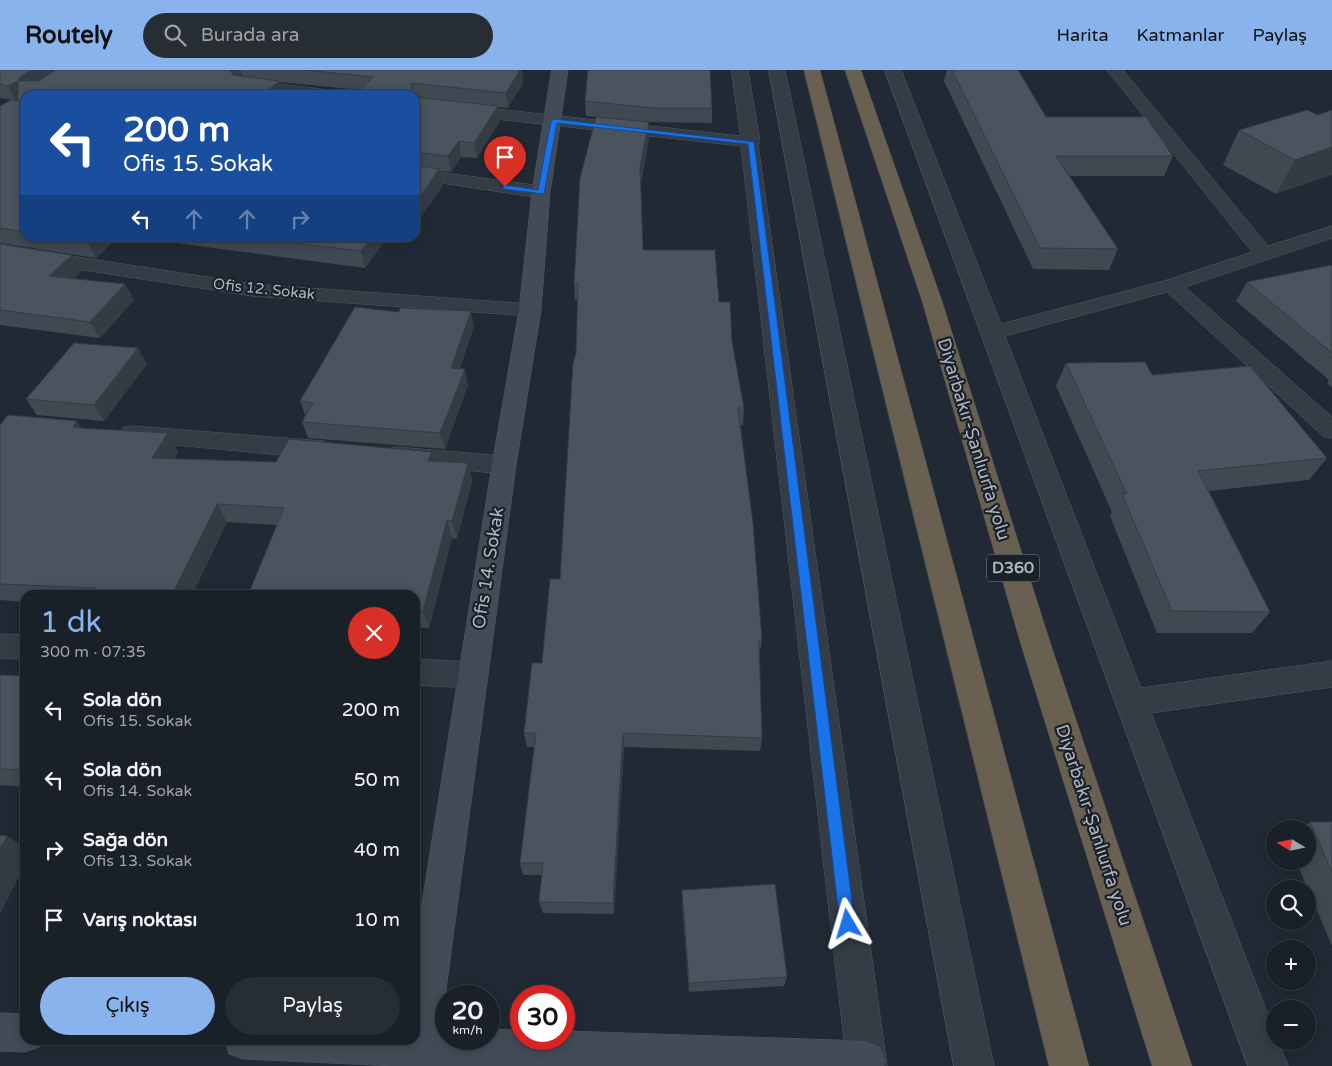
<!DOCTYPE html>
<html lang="tr">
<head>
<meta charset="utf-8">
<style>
  body { margin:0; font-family:"Varela Round",sans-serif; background:#262d33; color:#f1f3f6; height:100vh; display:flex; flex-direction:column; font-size:19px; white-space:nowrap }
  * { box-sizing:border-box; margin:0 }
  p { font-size:16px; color:#9fa3a7 }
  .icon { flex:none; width:28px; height:28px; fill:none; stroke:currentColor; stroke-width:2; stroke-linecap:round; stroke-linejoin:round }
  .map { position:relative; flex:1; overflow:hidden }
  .panel { position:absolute; left:20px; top:520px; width:400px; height:455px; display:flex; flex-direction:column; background:#192027; border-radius:15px; box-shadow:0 2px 12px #0003,0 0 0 1px #373e44 }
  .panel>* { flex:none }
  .hud { position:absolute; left:20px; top:20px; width:400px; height:152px; border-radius:15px; box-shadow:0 2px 12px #0003,0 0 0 1px #373e44; background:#1a4fa0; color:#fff; overflow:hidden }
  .needle { width:32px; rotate:280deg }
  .tools { position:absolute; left:1266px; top:750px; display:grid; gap:10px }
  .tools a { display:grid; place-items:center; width:50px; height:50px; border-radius:50%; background:#192027; box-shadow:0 2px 12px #0003,0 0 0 1px #373e44; font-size:25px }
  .speed { position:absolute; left:435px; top:915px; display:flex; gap:10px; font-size:25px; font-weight:700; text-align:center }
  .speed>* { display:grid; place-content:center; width:65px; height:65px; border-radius:50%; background:#192027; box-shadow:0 2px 12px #0003,0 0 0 1px #373e44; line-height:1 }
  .speed small { font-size:12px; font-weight:400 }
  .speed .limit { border:8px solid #d22; background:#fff; color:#111 }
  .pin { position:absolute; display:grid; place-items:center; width:42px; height:42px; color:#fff; margin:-51px -21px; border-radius:50% 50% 50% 0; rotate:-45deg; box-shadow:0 0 5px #0007 }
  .pin .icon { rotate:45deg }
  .me { position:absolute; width:55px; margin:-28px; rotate:353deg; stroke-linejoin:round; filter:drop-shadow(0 0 4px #0008) }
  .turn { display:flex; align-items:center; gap:18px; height:105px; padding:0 20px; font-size:22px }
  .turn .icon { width:65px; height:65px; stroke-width:2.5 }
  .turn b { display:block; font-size:35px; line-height:42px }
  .lanes { display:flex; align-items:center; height:48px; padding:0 20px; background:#0003; justify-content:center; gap:25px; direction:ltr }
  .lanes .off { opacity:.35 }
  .round { display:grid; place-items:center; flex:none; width:52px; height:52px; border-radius:26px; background:#262d33 }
  .overview { display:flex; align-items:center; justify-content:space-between; height:85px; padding:0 20px }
  h1 { font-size:30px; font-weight:600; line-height:38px; color:#89b3ec }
  .primary-button { display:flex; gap:10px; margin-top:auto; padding:10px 20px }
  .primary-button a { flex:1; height:58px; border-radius:30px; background:#89b3ec; color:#111; font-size:20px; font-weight:600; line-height:58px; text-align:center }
  .primary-button a+a { background:#262d33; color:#f1f3f6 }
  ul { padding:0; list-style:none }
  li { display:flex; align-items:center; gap:15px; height:70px; padding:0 20px }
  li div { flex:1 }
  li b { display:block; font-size:19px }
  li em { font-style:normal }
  header { display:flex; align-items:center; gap:30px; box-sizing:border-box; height:70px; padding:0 25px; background:#89b3ec; color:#111 }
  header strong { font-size:24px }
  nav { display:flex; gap:28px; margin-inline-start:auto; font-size:18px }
  .search { width:350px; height:45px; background:#262d33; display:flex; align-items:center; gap:12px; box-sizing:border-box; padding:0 18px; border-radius:28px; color:#9fa3a7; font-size:19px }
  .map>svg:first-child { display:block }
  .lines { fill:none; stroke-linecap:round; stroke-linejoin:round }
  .street-casing { stroke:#525962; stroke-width:1 }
  .secondary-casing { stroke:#525962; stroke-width:1 }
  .highway-casing { stroke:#3f464f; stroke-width:1 }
  .street { fill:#343c45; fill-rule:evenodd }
  .secondary { fill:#434b57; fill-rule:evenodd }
  .highway { fill:#6a6052; fill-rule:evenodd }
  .wall { fill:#404852 }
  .shaded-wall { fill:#343b42 }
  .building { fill:#4a545f; stroke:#343b42 }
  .route { fill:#1a73e8; stroke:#114b97 }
  .labels { text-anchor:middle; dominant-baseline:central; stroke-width:4.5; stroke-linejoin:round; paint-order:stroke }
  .far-street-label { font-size:15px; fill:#afb6c1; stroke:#1a2129 }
  .shield { fill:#1a2129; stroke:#828993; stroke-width:1 }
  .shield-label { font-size:16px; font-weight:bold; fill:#afb6c1 }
  .street-label { font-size:18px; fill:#afb6c1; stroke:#1a2129 }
</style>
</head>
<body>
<header>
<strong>Routely</strong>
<div class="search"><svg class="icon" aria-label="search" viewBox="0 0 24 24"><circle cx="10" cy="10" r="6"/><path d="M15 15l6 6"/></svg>Burada ara</div>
<nav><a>Harita</a><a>Katmanlar</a><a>Paylaş</a></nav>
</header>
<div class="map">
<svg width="1332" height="996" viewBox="0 0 1332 996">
  <rect width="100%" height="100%" fill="#212a34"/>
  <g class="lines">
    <g class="street-casing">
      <path id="street" d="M732,0H748L760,72L758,74L887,996H847L741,76L415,40V30L740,66Z
        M769,0H785L994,996H954Z
        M885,0H901L1001,254L1164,211L1252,182L1107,0H1123L1268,176L1332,156V168L1185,217L1332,347V368L1323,366L1167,222L1005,266L1141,618L1332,591V617L1151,643L1275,963V971H1278L1288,996H1248Z
        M245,10L329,20L337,25H289L239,18L237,15Z
        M415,99L541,116L547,118L550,122L547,126L541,128L415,109Z
        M0,175L252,214L530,234L538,235L541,240L538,245L530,246L252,226L0,187Z
        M132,356L323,371L332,374L335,380L332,386L323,389L123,370L120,364L123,358Z
        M396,377L504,386L513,389L516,395L513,401L504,404L387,392L384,386L387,380Z
        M0,564L25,565V589L0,588Z
        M415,589L472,592L483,596L487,605L483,614L472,618L415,615Z"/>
    </g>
    <g class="secondary-casing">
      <path id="secondary" d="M552,0H568L550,122L541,240L516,395L441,957H446V969H489V959L521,960V969H564V961L866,971L880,977L886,991L884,996H396L243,989L229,984L224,970H415V877L492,395L519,240L532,122Z
        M0,943L25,944V970H42L39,977L25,982L0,981Z"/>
    </g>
    <g class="highway-casing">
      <path id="highway" d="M804,0H820L1089,996H1049Z
        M845,0H861L942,231L1051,575L1192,996H1152L1021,575L922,231Z"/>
    </g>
    <use href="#street" class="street"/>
    <use href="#secondary" class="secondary"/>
    <use href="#highway" class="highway"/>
  </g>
  <path class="wall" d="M0,0H522L523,13L508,38L498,37L500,51L477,88L461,87L451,102L440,101L443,115L415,156V25H355L360,20L279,12L283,25H25V168H117L96,188L0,173V36L13,30L0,28Z
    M947,0H1018L1046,47L1173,86L1164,106H1069L1118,179L1109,200L1033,199L944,11Z
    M585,31L712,38V53L649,52V68L641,113L643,180L719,232L732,272L744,338L743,355H740L762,571L759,586L762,668L760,681L624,677L614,844L543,843L539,832L542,805H523L520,793L534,677H527L524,663L542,593L560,509L576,284L578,230H575L574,214L596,47L586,46Z
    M1332,40L1276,124L1223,95L1239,60L1318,45Z
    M138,168H387L365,198Z
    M0,174L81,201L74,209L125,214L134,230L100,268L0,255Z
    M1332,195V318L1327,313L1329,310L1236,231L1247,212Z
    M474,256L460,298L468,315L445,379L308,368L302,352L305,345L300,331Z
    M1066,293L1152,305L1327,388L1309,410L1209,421L1270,542L1252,563H1157L1110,446L1112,442L1056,316Z
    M147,294L104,351L37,345L26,329Z
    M0,355L82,358L178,382L174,389L276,392L432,382L435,392L468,393L472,411L457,469L452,468L429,558L415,557V525L277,455L227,452L192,525H25V532L0,530Z
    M0,605L25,606V717L0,715Z
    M1310,752H1332V876L1296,791H1308V759H1301Z
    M682,820L787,907L784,916L689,922L682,831Z"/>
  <path class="shaded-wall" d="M31,0H59L27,23L19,11V8Z
    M230,0H241L244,8L235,15Z
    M520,0H522L523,13L508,38L506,23Z
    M18,11L25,27L16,31L8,16Z
    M279,11L283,25H263Z
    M498,36L500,51L477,88L474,73Z
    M649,52V68L640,113V97Z
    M459,71L461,87L451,102L448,86Z
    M1332,77V105L1276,124L1295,90Z
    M439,99L443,115L415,156V134Z
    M91,168H117L96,188L87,171Z
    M371,168H387L365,198L361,181Z
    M72,185L81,201L59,223L49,206Z
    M125,214L134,230L100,268L90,252Z
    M471,241L474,256L455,314L451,298Z
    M138,278L147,294L104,351L94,335Z
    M465,299L468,315L445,379L440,363Z
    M77,351L89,370L73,357Z
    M168,363L178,382L163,407L152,388Z
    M432,382L437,400L428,391Z
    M468,393L472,411L457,469L452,451Z
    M217,434L227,452L192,525H172Z
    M447,450L452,468L429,558L423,541Z
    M623,663L624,677L614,844L613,833Z
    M7,766L25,778V794L0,844V779Z"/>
  <path class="building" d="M0,0H31L19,8V11H39L55,0H230L233,5L279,11L263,25H25V162L0,158V36L11,30L18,31V11L8,16L0,14Z
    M305,0H520L506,23L411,13V25H355L373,7Z
    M588,0H710L712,38H652L585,31Z
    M952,0H1018L1046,47H1146L1173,86H1056L1118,179L1040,178Z
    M415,27L498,36L474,73L459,71L448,86L415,82Z
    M1307,40L1318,45L1332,40V77L1295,90L1239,60Z
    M596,47L649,52L640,97L643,180H715L719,232H730L732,272L744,338H738L753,453L762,571H759L762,668L623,663L613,833L539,832L543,793H520L536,663H524L532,593H542L550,509H560L573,293L576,284L578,214H574L580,108Z
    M415,95L439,99L415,134Z
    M61,168H91L87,171Z
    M255,168H371L361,181Z
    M0,174L72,185L49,206L125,214L90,252L0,240Z
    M1332,195V283L1247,212Z
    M355,237L399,242L400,238L471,241L451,298L465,299L440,363L302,352L313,333L300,331Z
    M74,273L138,278L94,335L26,329Z
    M1145,292L1152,305L1250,296L1327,388L1198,401L1270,542L1172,541L1122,424H1127L1066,293Z
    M8,345L77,351L73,357L78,358L168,363L152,388L276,392L289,369L432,382L428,391L468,393L452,451L447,450L423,541L415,540V525H248L284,438L217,434L172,525H92L96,518L0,514V355Z
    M0,605L25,606V700L0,699Z
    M1310,752H1332V802Z
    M0,765L7,766L0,779Z
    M775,814L787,907L689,913L682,820Z"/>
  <path class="route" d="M554,49L754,72L855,854L853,859L848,862L842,859L840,854L748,74L557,53L544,124L503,119V116L505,115L538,120L551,51Z"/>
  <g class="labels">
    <g class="far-street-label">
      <text transform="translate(264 219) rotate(6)">Ofis 12. Sokak</text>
    </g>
    <rect class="shield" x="987" y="484.5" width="52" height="27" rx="4"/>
    <g class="shield-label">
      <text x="1013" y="498">D360</text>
    </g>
    <g class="street-label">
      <text transform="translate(974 369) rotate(73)">Diyarbakır-Şanlıurfa yolu</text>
      <text transform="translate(488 498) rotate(-81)">Ofis 14. Sokak</text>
      <text transform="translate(1094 755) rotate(72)">Diyarbakır-Şanlıurfa yolu</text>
    </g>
  </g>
</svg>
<div class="tools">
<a><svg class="needle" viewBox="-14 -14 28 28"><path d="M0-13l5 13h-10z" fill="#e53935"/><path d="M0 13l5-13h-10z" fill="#9fa3a7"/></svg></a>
<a><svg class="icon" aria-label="search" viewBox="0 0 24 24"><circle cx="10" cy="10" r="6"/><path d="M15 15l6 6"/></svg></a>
<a>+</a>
<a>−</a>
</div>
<div class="speed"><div>20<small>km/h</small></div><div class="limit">30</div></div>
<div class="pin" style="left:505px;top:117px;background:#d93025"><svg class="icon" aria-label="arrive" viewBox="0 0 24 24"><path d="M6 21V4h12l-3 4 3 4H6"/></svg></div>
<svg class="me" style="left:848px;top:854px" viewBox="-20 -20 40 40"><path d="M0-17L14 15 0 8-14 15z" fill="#1a73e8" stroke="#fff" stroke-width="4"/></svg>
<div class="hud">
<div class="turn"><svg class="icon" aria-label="left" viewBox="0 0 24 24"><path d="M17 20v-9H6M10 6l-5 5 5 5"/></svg><div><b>200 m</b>Ofis 15. Sokak</div></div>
<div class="lanes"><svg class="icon" aria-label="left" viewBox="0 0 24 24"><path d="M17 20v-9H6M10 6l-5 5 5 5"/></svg><svg class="icon off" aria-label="ahead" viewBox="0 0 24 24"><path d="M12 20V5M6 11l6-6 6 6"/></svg><svg class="icon off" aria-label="ahead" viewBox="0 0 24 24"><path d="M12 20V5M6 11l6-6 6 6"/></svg><svg class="icon off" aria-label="right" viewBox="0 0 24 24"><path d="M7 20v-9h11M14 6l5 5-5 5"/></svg></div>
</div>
<section class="panel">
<div class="overview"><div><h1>1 dk</h1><p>300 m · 07:35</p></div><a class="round" style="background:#d93025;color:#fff"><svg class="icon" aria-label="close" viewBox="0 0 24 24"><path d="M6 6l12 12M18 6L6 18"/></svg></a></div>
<ul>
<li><svg class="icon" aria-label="left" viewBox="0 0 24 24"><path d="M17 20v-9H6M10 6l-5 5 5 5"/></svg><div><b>Sola dön</b><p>Ofis 15. Sokak</p></div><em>200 m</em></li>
<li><svg class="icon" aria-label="left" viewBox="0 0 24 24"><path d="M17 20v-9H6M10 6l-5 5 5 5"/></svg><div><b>Sola dön</b><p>Ofis 14. Sokak</p></div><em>50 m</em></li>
<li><svg class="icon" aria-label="right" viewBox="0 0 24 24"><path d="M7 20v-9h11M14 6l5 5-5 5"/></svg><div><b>Sağa dön</b><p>Ofis 13. Sokak</p></div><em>40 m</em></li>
<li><svg class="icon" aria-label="arrive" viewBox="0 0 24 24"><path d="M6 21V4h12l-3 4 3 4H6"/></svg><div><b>Varış noktası</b></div><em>10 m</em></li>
</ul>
<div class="primary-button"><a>Çıkış</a><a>Paylaş</a></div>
</section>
</div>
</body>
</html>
